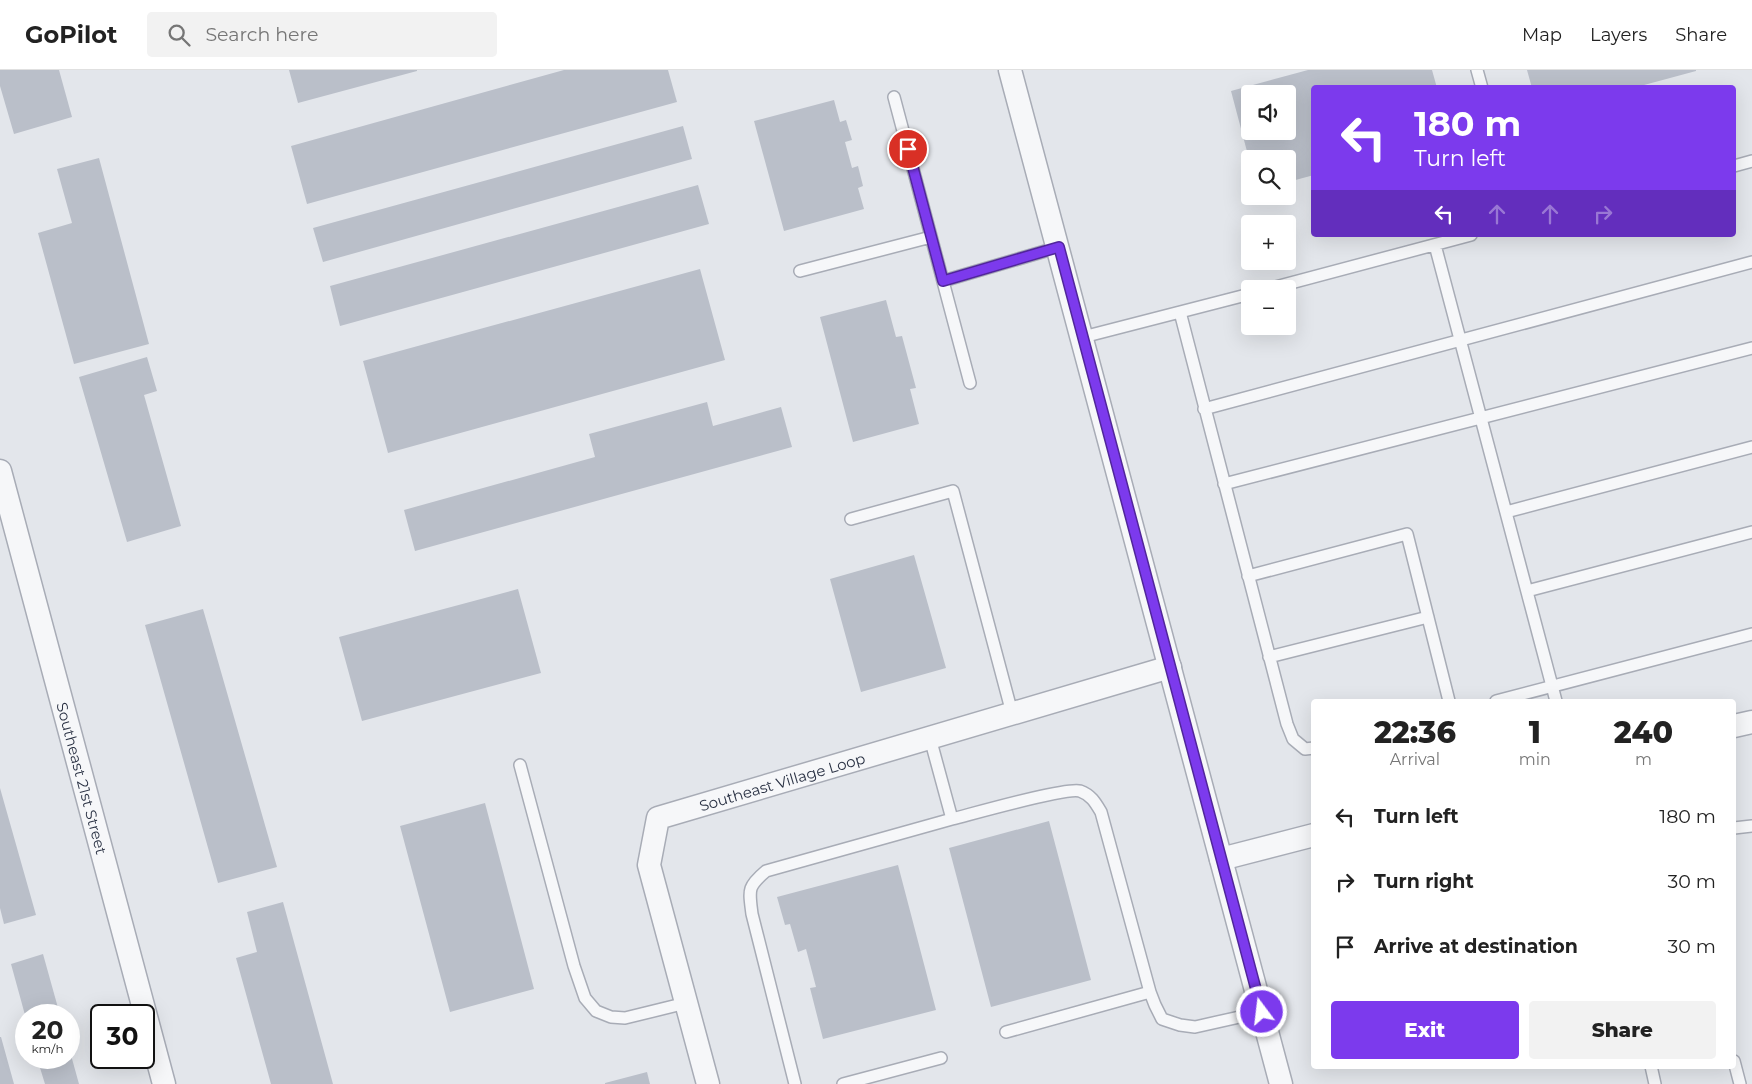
<!DOCTYPE html>
<html lang="en">
<head>
<meta charset="utf-8">
<style>
  body { margin:0; font-family:Montserrat,sans-serif; background:#f2f2f2; color:#222; height:100vh; display:flex; flex-direction:column; font-size:19px; white-space:nowrap }
  * { box-sizing:border-box; margin:0 }
  p { font-size:16px; color:#767676 }
  .icon { flex:none; width:28px; height:28px; fill:none; stroke:currentColor; stroke-width:2; stroke-linecap:round; stroke-linejoin:round }
  .map { position:relative; flex:1; overflow:hidden }
  .details { position:absolute; left:1311px; top:629px; width:425px; height:370px; display:flex; flex-direction:column; background:#fff; border-radius:5px; box-shadow:0 5px 20px #0002 }
  .details>* { flex:none }
  .top-card { position:absolute; left:1311px; top:15px; width:425px; height:152px; border-radius:5px; box-shadow:0 5px 20px #0002; background:#7c3aed; color:#fff; overflow:hidden }
  .fabs { position:absolute; left:1241px; top:15px; display:grid; gap:10px }
  .fabs a { display:grid; place-items:center; width:55px; height:55px; border-radius:5px; background:#fff; box-shadow:0 5px 20px #0002; font-size:25px }
  .speed { position:absolute; left:15px; top:934px; display:flex; gap:10px; font-size:25px; font-weight:700; text-align:center }
  .speed>* { display:grid; place-content:center; width:65px; height:65px; border-radius:50%; background:#fff; box-shadow:0 5px 20px #0002; line-height:1 }
  .speed small { font-size:12px; font-weight:400 }
  .speed .limit { border:2px solid #111; border-radius:8px; background:#fff; color:#111 }
  .pin { position:absolute; display:grid; place-items:center; width:42px; height:42px; color:#fff; margin:-21px; border:2px solid #fff; border-radius:50%; box-shadow:0 1px 5px #0007 }
  .me { position:absolute; width:55px; margin:-28px; rotate:345deg; stroke-linejoin:round; filter:drop-shadow(0 0 4px #0008) }
  .turn { display:flex; align-items:center; gap:18px; height:105px; padding:0 20px; font-size:22px }
  .turn .icon { width:65px; height:65px; stroke-width:2.5 }
  .turn b { display:block; font-size:35px; line-height:42px }
  .lanes { display:flex; align-items:center; height:48px; padding:0 20px; background:#0003; justify-content:center; gap:25px; direction:ltr }
  .lanes .off { opacity:.35 }
  .eta { display:flex; justify-content:space-evenly; align-items:center; height:85px; text-align:center }
  .eta b { font-size:30px; font-weight:800; line-height:35px }
  .action { display:flex; gap:10px; margin-top:auto; padding:10px 20px }
  .action a { flex:1; height:58px; border-radius:5px; background:#7c3aed; color:#fff; font-size:20px; font-weight:800; line-height:58px; text-align:center }
  .action a+a { background:#f2f2f2; color:#222 }
  ul { padding:0; list-style:none }
  li { display:flex; align-items:center; gap:15px; height:65px; padding:0 20px }
  li div { flex:1 }
  li b { display:block; font-size:19px }
  li em { font-style:normal }
  header { display:flex; align-items:center; gap:30px; box-sizing:border-box; height:70px; padding:0 25px; background:#fff; border-bottom:1px solid #e0e0e0 }
  header strong { font-size:24px }
  nav { display:flex; gap:28px; margin-inline-start:auto; font-size:18px }
  .search { width:350px; height:45px; background:#f2f2f2; display:flex; align-items:center; gap:12px; box-sizing:border-box; padding:0 18px; border-radius:5px; color:#767676; font-size:19px }
  .map>svg:first-child { display:block }
  .building { fill:#babfc9; fill-rule:evenodd }
  .lines { fill:none; stroke-linecap:round; stroke-linejoin:round }
  .service-casing { stroke:#a8acb6; stroke-width:14 }
  .minor-casing { stroke:#a8acb6; stroke-width:25 }
  .service { stroke:#f6f7f9; stroke-width:11 }
  .minor { stroke:#f6f7f9; stroke-width:22 }
  .route-casing { stroke:#51269a; stroke-width:12 }
  .route { stroke:#7c3aed; stroke-width:9 }
  .labels { text-anchor:middle; dominant-baseline:central; stroke-width:4.5; stroke-linejoin:round; paint-order:stroke }
  .street-label { font-size:15px; fill:#2a3244; stroke:#f3f5f8 }
</style>
</head>
<body>
<header>
<strong>GoPilot</strong>
<div class="search"><svg class="icon" aria-label="search" viewBox="0 0 24 24"><circle cx="10" cy="10" r="6"/><path d="M15 15l6 6"/></svg>Search here</div>
<nav><a>Map</a><a>Layers</a><a>Share</a></nav>
</header>
<div class="map">
<svg width="1752" height="1014" viewBox="0 0 1752 1014">
  <rect width="100%" height="100%" fill="#e3e6eb"/>
  <path class="building" d="M0,0H59L72,47L14,64L0,16Z
    M289,0H417V1L298,33Z
    M564,0H668L677,32L307,134L291,76Z
    M1308,0H1432L1437,18H1314V105L1288,112V89H1249L1231,21ZM1250,24H1288V61H1250Z
    M1527,0H1696V1L1633,18H1532Z
    M834,30L840,52L846,50L852,70L845,72L852,98L858,96L863,116L858,118L864,139L784,161L754,51Z
    M683,56L692,89L323,192L313,158Z
    M99,88L149,274L74,294L38,163L72,153L57,99Z
    M698,115L709,154L340,256L330,216Z
    M700,199L725,290L388,383L363,291Z
    M886,230L896,267L902,266L916,318L910,319L919,354L853,372L820,247Z
    M147,287L157,321L144,325L181,456L127,472L79,307Z
    M707,332L713,356L781,337L792,377L415,481L404,440L595,387L589,364Z
    M914,485L946,598L861,622L830,509Z
    M518,519L541,603L362,651L339,567Z
    M203,539L277,797L218,813L145,555Z
    M0,718L36,845L4,854L0,838Z
    M485,733L534,919L450,942L400,756Z
    M1049,751L1091,910L991,937L949,778Z
    M898,795L936,940L823,969L810,918L816,917L806,879L798,882L790,854L785,855L777,827Z
    M283,832L333,1014H271L236,888L257,882L247,842Z
    M43,884L60,945H25L11,894Z
    M0,967H1L14,1014H0Z
    M69,978L79,1014H45L37,988H69Z
    M647,1002L650,1014H605V1013Z"/>
  <g class="lines">
    <g class="service-casing">
      <path id="service" d="M1477,0L1482,18
        M894,27L970,313
        M1734,96L1752,91
        M1435,175L1556,631
        M800,201L931,167
        M943,211L1059,177
        M1268,219L1471,165
        M1180,242L1287,654L1293,669L1305,679L1314,678
        M1083,267L1250,224
        M1204,339L1752,192
        M1224,414L1752,278
        M1506,442L1752,377
        M851,449L953,421L1012,643
        M1248,506L1407,464L1449,631
        M1527,521L1752,462
        M1269,587L1428,547
        M1496,631L1752,564
        M520,695L574,896L585,928L596,941L611,947L625,948L686,933
        M952,749C972,744 1066,717 1080,721C1091,725 1095,732 1101,742L1150,922L1155,935L1162,949L1180,955L1195,957L1262,942
        M1734,758L1752,756
        M1006,962L1150,922
        M1734,991L1740,1014
        M1651,996L1655,1014
        M795,1014L752,844C749,820 747,817 766,801L952,749L930,668
        M843,1014L941,988"/>
    </g>
    <g class="minor-casing">
      <g id="minor">
        <path d="M1010,0L1281,1014"/>
        <path id="s1" d="M0,401L164,1014"/>
        <path d="M1734,656L1752,652"/>
        <path d="M1221,789L1314,765"/>
        <path id="s2" d="M708,1014L649,795L658,748L1170,597"/>
      </g>
    </g>
    <use href="#service" class="service"/>
    <use href="#minor" class="minor"/>
  </g>
  <g class="lines">
    <g class="route-casing">
      <path id="route" d="M908,79L943,211L1059,177L1262,942"/>
    </g>
    <use href="#route" class="route"/>
  </g>
  <g class="labels">
    <g class="street-label">
      <text stroke="none"><textPath href="#s1" startOffset="318">Southeast 21st Street</textPath></text>
      <text stroke="none"><textPath href="#s2" startOffset="404">Southeast Village Loop</textPath></text>
    </g>
  </g>
</svg>
<div class="fabs">
<a><svg class="icon" aria-label="sound" viewBox="0 0 24 24"><path d="M4 9h4l5-4v14l-5-4H4zM17 9q2 3 0 6"/></svg></a>
<a><svg class="icon" aria-label="search" viewBox="0 0 24 24"><circle cx="10" cy="10" r="6"/><path d="M15 15l6 6"/></svg></a>
<a>+</a>
<a>−</a>
</div>
<div class="speed"><div>20<small>km/h</small></div><div class="limit">30</div></div>
<div class="pin" style="left:908px;top:79px;background:#d93025"><svg class="icon" aria-label="arrive" viewBox="0 0 24 24"><path d="M6 21V4h12l-3 4 3 4H6"/></svg></div>
<svg class="me" style="left:1262px;top:942px" viewBox="-20 -20 40 40"><circle r="17" fill="#7c3aed" stroke="#fff" stroke-width="3"/><path d="M0-11L8 9 0 5-8 9z" fill="#fff"/></svg>
<div class="top-card">
<div class="turn"><svg class="icon" aria-label="left" viewBox="0 0 24 24"><path d="M17 20v-9H6M10 6l-5 5 5 5"/></svg><div><b>180 m</b>Turn left</div></div>
<div class="lanes"><svg class="icon" aria-label="left" viewBox="0 0 24 24"><path d="M17 20v-9H6M10 6l-5 5 5 5"/></svg><svg class="icon off" aria-label="ahead" viewBox="0 0 24 24"><path d="M12 20V5M6 11l6-6 6 6"/></svg><svg class="icon off" aria-label="ahead" viewBox="0 0 24 24"><path d="M12 20V5M6 11l6-6 6 6"/></svg><svg class="icon off" aria-label="right" viewBox="0 0 24 24"><path d="M7 20v-9h11M14 6l5 5-5 5"/></svg></div>
</div>
<section class="details">
<div class="eta">
<div><b>22:36</b><p>Arrival</p></div>
<div><b>1</b><p>min</p></div>
<div><b>240</b><p>m</p></div>
</div>
<ul>
<li><svg class="icon" aria-label="left" viewBox="0 0 24 24"><path d="M17 20v-9H6M10 6l-5 5 5 5"/></svg><div><b>Turn left</b></div><em>180 m</em></li>
<li><svg class="icon" aria-label="right" viewBox="0 0 24 24"><path d="M7 20v-9h11M14 6l5 5-5 5"/></svg><div><b>Turn right</b></div><em>30 m</em></li>
<li><svg class="icon" aria-label="arrive" viewBox="0 0 24 24"><path d="M6 21V4h12l-3 4 3 4H6"/></svg><div><b>Arrive at destination</b></div><em>30 m</em></li>
</ul>
<div class="action"><a>Exit</a><a>Share</a></div>
</section>
</div>
</body>
</html>
